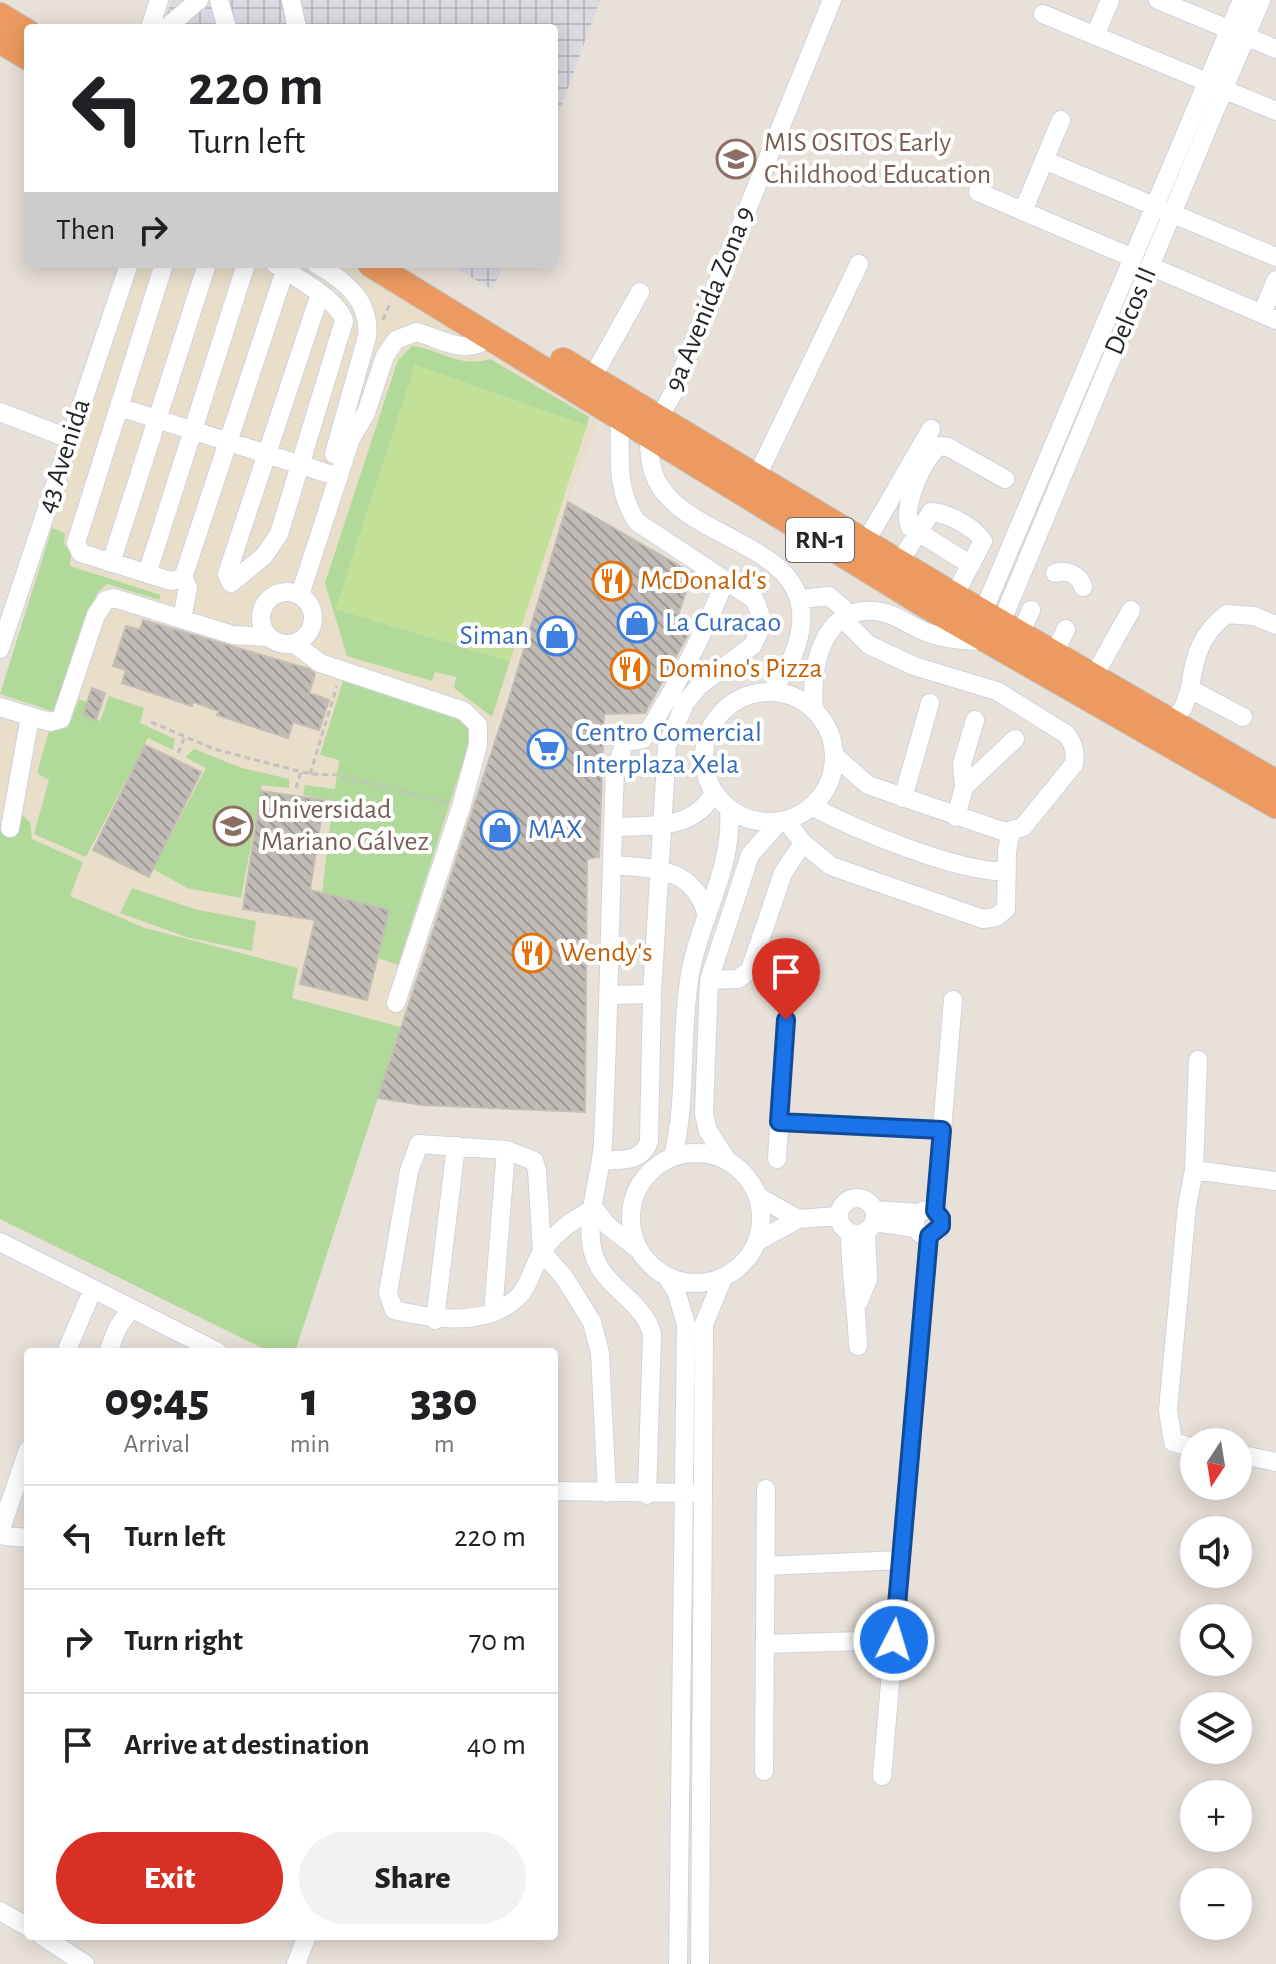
<!DOCTYPE html>
<html lang="en">
<head>
<meta charset="utf-8">
<style>
  body { margin:0; font-family:"Alegreya Sans",sans-serif; background:#f2f2f2; color:#202124; height:100vh; display:flex; flex-direction:column; font-size:30px; white-space:nowrap }
  * { box-sizing:border-box; margin:0 }
  p { font-size:26px; color:#757577 }
  .icon { flex:none; width:44px; height:44px; fill:none; stroke:currentColor; stroke-width:2; stroke-linecap:round; stroke-linejoin:round }
  .map { position:relative; flex:1; overflow:hidden }
  .drawer { position:absolute; left:24px; top:1348px; width:534px; height:592px; display:flex; flex-direction:column; background:#fff; border-radius:8px; box-shadow:0 4px 20px #0003 }
  .drawer>* { flex:none }
  .hud { position:absolute; left:24px; top:24px; width:534px; height:244px; border-radius:8px; box-shadow:0 4px 20px #0003; background:#fff; color:#202124; overflow:hidden }
  .needle { width:52px; rotate:192deg }
  .tools { position:absolute; left:1180px; top:1428px; display:grid; gap:16px }
  .tools a { display:grid; place-items:center; width:72px; height:72px; border-radius:50%; background:#fff; box-shadow:0 4px 20px #0003; font-size:40px }
  .pin { position:absolute; display:grid; place-items:center; width:68px; height:68px; color:#fff; margin:-82px -34px; border-radius:50% 50% 50% 0; rotate:-45deg; box-shadow:0 0 8px #0007 }
  .pin .icon { rotate:45deg }
  .me { position:absolute; width:88px; margin:-44px; rotate:5deg; stroke-linejoin:round; filter:drop-shadow(0 0 6px #0008) }
  .turn { display:flex; align-items:center; gap:28px; height:168px; padding:0 32px; font-size:36px }
  .turn .icon { width:104px; height:104px; stroke-width:2.5 }
  .turn b { display:block; font-size:56px; line-height:68px }
  .then { display:flex; align-items:center; height:76px; padding:0 32px; background:#0003; gap:16px; font-size:30px }
  .eta { display:flex; justify-content:space-evenly; align-items:center; height:136px; text-align:center }
  .eta b { font-size:48px; font-weight:800; line-height:56px }
  .cta { display:flex; gap:16px; margin-top:auto; padding:16px 32px }
  .cta a { flex:1; height:92px; border-radius:48px; background:#d93025; color:#fff; font-size:32px; font-weight:800; line-height:92px; text-align:center }
  .cta a+a { background:#f2f2f2; color:#202124 }
  ul { padding:0; list-style:none }
  li { display:flex; align-items:center; gap:24px; height:104px; padding:0 32px; border-top:2px solid #e0e0e0 }
  li div { flex:1 }
  li b { display:block; font-size:30px }
  li em { font-style:normal }
  .map>svg:first-child { display:block }
  .industrial { fill:url(#industrial-grid) }
  .education { fill:#e8deca }
  .grass { fill:#b1d99a }
  .pitch { fill:#c2e097 }
  .building { fill:url(#building-back-hatch); stroke:#c3bdb3; stroke-width:2 }
  .lines { fill:none; stroke-linecap:round; stroke-linejoin:round }
  .minor-casing { stroke:#cfd2de; stroke-width:20 }
  .highway-casing { stroke:#c2c2c2; stroke-width:28 }
  .path { stroke:#c2c2c2; stroke-width:3; stroke-dasharray:6 4; stroke-linecap:butt }
  .minor { stroke:#fff; stroke-width:18 }
  .highway { stroke:#ec9a60; stroke-width:26 }
  .route-casing { stroke:#114b97; stroke-width:20 }
  .route { stroke:#1a73e8; stroke-width:14 }
  .labels { text-anchor:middle; dominant-baseline:central; stroke-width:8; stroke-linejoin:round; paint-order:stroke }
  .shield { fill:#fff; stroke:#676767; stroke-width:2 }
  .shield-label { font-size:26px; font-weight:bold; fill:#262626 }
  .education-label { font-size:28px; fill:#785e54; stroke:#fff; text-anchor:start }
  .street-label { font-size:28px; fill:#262626; stroke:#fff }
  .food-label { font-size:28px; fill:#c56008; stroke:#fff; text-anchor:start }
  .shop-label { font-size:28px; fill:#366cbe; stroke:#fff; text-anchor:start }
</style>
</head>
<body>
<div class="map">
<svg width="1276" height="1964" viewBox="0 0 1276 1964">
  <defs>
    <pattern id="industrial-grid" width="8" height="8" patternUnits="userSpaceOnUse" patternTransform="scale(2)"><rect width="8" height="8" fill="#dbd9e1"/><path d="M0 4h8M4 0v8" fill="none" stroke="#bcbac1"/></pattern>
    <pattern id="building-back-hatch" width="6" height="6" patternUnits="userSpaceOnUse" patternTransform="scale(2)"><rect width="6" height="6" fill="#c0bbb6"/><path d="M-1 5l2 2M0 0l6 6M5-1l2 2" fill="none" stroke="#9c9894"/></pattern>
  </defs>
  <rect width="100%" height="100%" fill="#e8e1d9"/>
  <path class="industrial" d="M172,0H600L554,126V28H162Z
    M449,264H503L493,290Z"/>
  <path class="education" d="M139,264H346L598,421L568,502L295,1352H270L0,1219V694L68,474Z"/>
  <path class="grass" d="M412,346C440,349 461,369 490,359L589,417L587,426L415,365L336,609L510,661L492,717L454,688L456,677L435,672L432,681L347,656L325,583L398,360Z
    M52,528L65,533L64,544L71,552L70,566L161,595L159,600L107,584L97,593L55,712L0,694Z
    M343,681L451,712L460,716L473,731L398,965L378,958L389,910L322,893L333,801L303,795L305,785L335,789L339,760L320,755Z
    M109,696L144,708L140,723L175,739L173,750L148,738L86,857L34,834L49,780L37,773L51,724L68,728L79,699L87,702L83,715L100,721Z
    M194,749L242,768L289,779V788L262,785L241,898L187,888L153,869L206,768L185,757Z
    M20,813L30,822L32,839L83,862L70,896L145,928L298,968L292,998L401,1027L295,1352H270L0,1219V825Z
    M132,888L194,909L256,921L252,951L186,937L120,913Z"/>
  <path class="pitch" d="M415,365L587,426L510,661L336,609Z"/>
  <path class="building" d="M568,502L692,573L673,631L688,635L645,713L604,714L599,857L587,859L585,1112L422,1105L378,1098L508,702Z
    M143,620L309,669L315,674L309,693L329,700L319,730L293,722L288,738L217,715L219,711L193,702L192,706L122,683L126,670L113,666L126,626L140,630Z
    M92,688L105,693L96,720L83,715Z
    M145,745L201,772L149,877L93,850Z
    M261,791L324,800L310,890L389,910L367,1000L300,984L315,920L243,909Z"/>
  <g class="lines">
    <g class="minor-casing">
      <path id="minor" d="M219,0L227,28
        M291,0L297,28
        M1158,0L1276,49
        M1043,14L1207,82
        M150,28L159,0
        M166,28L199,0
        M1095,36L1110,0
        M1223,89L1276,111
        M1044,160L1276,257
        M978,192L1133,258
        M1023,211L1061,120
        M275,264C293,275 340,301 344,321L279,534L264,556L231,583L227,574L320,294
        M316,264C344,280 371,300 367,337L334,454
        M1150,266L1276,320
        M1262,314L1276,280
        M592,378L640,292
        M119,407L164,264
        M0,412L70,439
        M659,418L673,393L832,0
        M649,434C649,455 650,475 664,492C703,542 809,548 801,625C798,651 787,671 771,691
        M756,478L859,264
        M865,543L931,429
        M111,563L207,264
        M899,563L931,512C948,513 974,527 983,541L954,596
        M971,565L910,527C902,505 922,461 939,446L948,447L1005,479
        M1055,573C1067,569 1080,575 1083,587
        M147,574L246,264
        M183,578L285,270
        M261 618a26 26 0 1 1 52 0a26 26 0 1 1-52 0Z
        M300,595L351,438L366,413L385,356L396,340L416,332C443,339 465,357 490,337
        M801,599L829,596L843,608L850,626L869,645L914,666L997,691L1066,734C1074,743 1076,752 1074,764L1023,827L1005,832L868,785L836,757
        M983,612L1242,0
        M182,619L188,587L183,578L171,581L81,553L76,543L119,407L339,477
        M1001,623L1261,0
        M1020,634L1031,610
        M295,644L320,663L464,711L478,725V745L461,807L396,1003
        M0,649L129,264
        M1054,654L1066,629
        M1094,676L1131,610
        M1190,689C1194,657 1201,633 1227,614L1254,616L1276,625
        M704 757a65 65 0 1 1 130 0a65 65 0 1 1-130 0Z
        M0,707L50,722L61,719L96,615L106,600L114,598L233,635L268,637
        M814,708C810,670 822,606 874,611C894,612 909,626 926,632C944,639 963,640 982,641
        M1172,722L1183,708L1190,689L1243,717
        M964,787L962,764L975,720
        M903,798L930,703
        M813,807C855,829 961,874 1006,871
        M956,817L964,787L1015,739
        M786,820L803,843L831,866L983,919L996,917L1006,909L1007,851L1011,831
        M613,827C650,825 695,831 714,792
        M10,828L30,717
        M612,865C655,868 696,868 707,917
        M709,980L738,979L750,970L783,873L803,843
        M610,995L652,994
        M1198,1060L1194,1170L1276,1181
        M779,1122L942,1130
        M631 1218a65 65 0 1 1 130 0a65 65 0 1 1-130 0Z
        M673,1157C687,1099 680,1039 689,981C697,922 734,870 729,809
        M777,1159L786,1020
        M727,1160L708,1131L704,1114L709,980L750,855L779,822
        M602,1161C621,1159 642,1163 649,1141L652,994L667,746L685,703L700,685L753,645L763,623L755,600L637,522C615,490 620,453 620,417
        M759,1197L798,1219
        M839 1216a18 18 0 1 1 36 0a18 18 0 1 1-36 0Z
        M915 1223a13 13 0 1 1 26 0a13 13 0 1 1-26 0Z
        M874,1210L919,1213
        M935,1211L953,1000
        M874,1222L916,1228
        M850,1233C850,1272 857,1307 858,1346
        M758,1241L798,1219L838,1216
        M0,1242L218,1352
        M667,1277L676,1291L686,1324L678,1964
        M858,1303L868,1279L866,1231
        M493,1313L506,1150
        M435,1320L456,1146
        M66,1352L93,1289
        M108,1352L118,1327L131,1309
        M1194,1448L1173,1442L1168,1410L1187,1206L1194,1170
        M28,1450L2,1526L5,1536L28,1538
        M1238,1454L1276,1462
        M554,1491L692,1493
        M607,1493L600,1353L592,1322L564,1277L542,1252L537,1170L534,1161L506,1150L419,1144L409,1171L388,1293L394,1310C433,1319 487,1328 519,1296C528,1287 533,1269 539,1257C551,1234 572,1221 594,1208L607,1225L640,1251
        M647,1495L652,1334C643,1299 602,1288 593,1252C584,1218 601,1177 603,1143C609,1019 610,895 615,771L625,742L643,739C676,688 702,638 725,581
        M765,1566L901,1560
        M765,1644L894,1640
        M764,1771L766,1489
        M882,1776L929,1236
        M0,1911L28,1927
        M42,1936L85,1964
        M296,1964L307,1936
        M700,1964L704,1324L723,1278"/>
    </g>
    <g class="highway-casing">
      <path id="highway" d="M0,16L28,33
        M0,40L28,57
        M371,264L921,602L1276,805
        M563,361L954,596L1276,783"/>
    </g>
    <path class="path" d="M383,320L391,301
      M151,722L214,749L310,774L337,775L446,802
      M178,753L185,737
      M310,774L337,686
      M296,788L301,772"/>
    <use href="#minor" class="minor"/>
    <use href="#highway" class="highway"/>
  </g>
  <g class="lines">
    <g class="route-casing">
      <path id="route" d="M786,1020L779,1122L942,1130L935,1211L941,1218V1226L929,1236L894,1640"/>
    </g>
    <use href="#route" class="route"/>
  </g>
  <defs>
    <g id="school-ring" transform="scale(2)"><circle r="9.5" fill="#fff" stroke="#8d6e63" stroke-width="1.5"/><path d="M0-5L7-2L0 1L-7-2ZM-4 1L0 2.5L4 1V4Q0 6-4 4Z" fill="#8d6e63"/></g>
    <g id="restaurant-ring" transform="scale(2)"><circle r="9.5" fill="#fff" stroke="#e8710a" stroke-width="1.5"/><path d="M-5-6h1v4h1v-4h1v4h1v-4h1v5L-1.5 .5V6h-2V.5L-5-1ZM5-6V6H3V1.5H1.5Q1.5-4 5-6Z" fill="#e8710a"/></g>
    <g id="shop-ring" transform="scale(2)"><circle r="9.5" fill="#fff" stroke="#3f7fe0" stroke-width="1.5"/><path d="M-5-2.5h2.3a2.7 3.5 0 0 1 5.4 0H5L5.5 6h-11ZM-1.5-2.5h3a1.5 2.3 0 0 0-3 0Z" fill="#3f7fe0"/></g>
    <g id="supermarket-ring" transform="scale(2)"><circle r="9.5" fill="#fff" stroke="#3f7fe0" stroke-width="1.5"/><path d="M-6-5.5h2.5l.6 2H6L4.5 2H-2.5L-4.4-4H-6ZM-1.5 3.2a1.3 1.3 0 1 0 .1 0ZM3 3.2a1.3 1.3 0 1 0 .1 0Z" fill="#3f7fe0"/></g>
    <g id="university-ring" transform="scale(2)"><circle r="9.5" fill="#fff" stroke="#8d6e63" stroke-width="1.5"/><path d="M0-5L7-2L0 1L-7-2ZM-4 1L0 2.5L4 1V4Q0 6-4 4Z" fill="#8d6e63"/></g>
  </defs>
  <g fill-rule="evenodd">
    <use href="#school-ring" x="736" y="159"/>
    <use href="#restaurant-ring" x="612" y="581"/>
    <use href="#shop-ring" x="637" y="623"/>
    <use href="#shop-ring" x="557" y="636"/>
    <use href="#restaurant-ring" x="630" y="669"/>
    <use href="#supermarket-ring" x="547" y="749"/>
    <use href="#university-ring" x="233" y="826"/>
    <use href="#shop-ring" x="500" y="830"/>
    <use href="#restaurant-ring" x="532" y="953"/>
  </g>
  <g class="labels">
    <rect class="shield" x="786" y="518" width="68" height="44" rx="6"/>
    <g class="shield-label">
      <text x="820" y="540">RN-1</text>
    </g>
    <g class="education-label">
      <text x="764" y="143">MIS OSITOS Early<tspan x="764" dy="32">Childhood Education</tspan></text>
      <text x="261" y="810">Universidad<tspan x="261" dy="32">Mariano Gálvez</tspan></text>
    </g>
    <g class="street-label">
      <text transform="translate(710 299) rotate(-68)">9a Avenida Zona 9</text>
      <text transform="translate(1131 311) rotate(-67)">Delcos II</text>
      <text transform="translate(64 456) rotate(-72)">43 Avenida</text>
    </g>
    <g class="food-label">
      <text x="640" y="581">McDonald's</text>
      <text x="658" y="669">Domino's Pizza</text>
      <text x="560" y="953">Wendy's</text>
    </g>
    <g class="shop-label">
      <text x="665" y="623">La Curacao</text>
      <text x="529" y="636" text-anchor="end">Siman</text>
      <text x="575" y="733">Centro Comercial<tspan x="575" dy="32">Interplaza Xela</tspan></text>
      <text x="528" y="830">MAX</text>
    </g>
  </g>
</svg>
<div class="tools">
<a><svg class="needle" viewBox="-14 -14 28 28"><path d="M0-13l5 13h-10z" fill="#e53935"/><path d="M0 13l5-13h-10z" fill="#757577"/></svg></a>
<a><svg class="icon" aria-label="sound" viewBox="0 0 24 24"><path d="M4 9h4l5-4v14l-5-4H4zM17 9q2 3 0 6"/></svg></a>
<a><svg class="icon" aria-label="search" viewBox="0 0 24 24"><circle cx="10" cy="10" r="6"/><path d="M15 15l6 6"/></svg></a>
<a><svg class="icon" aria-label="layers" viewBox="0 0 24 24"><path d="M12 4l9 5-9 5-9-5zM3 14l9 5 9-5"/></svg></a>
<a>+</a>
<a>−</a>
</div>
<div class="pin" style="left:786px;top:1020px;background:#d93025"><svg class="icon" aria-label="arrive" viewBox="0 0 24 24"><path d="M6 21V4h12l-3 4 3 4H6"/></svg></div>
<svg class="me" style="left:894px;top:1640px" viewBox="-20 -20 40 40"><circle r="17" fill="#1a73e8" stroke="#fff" stroke-width="3"/><path d="M0-11L8 9 0 5-8 9z" fill="#fff"/></svg>
<div class="hud">
<div class="turn"><svg class="icon" aria-label="left" viewBox="0 0 24 24"><path d="M17 20v-9H6M10 6l-5 5 5 5"/></svg><div><b>220 m</b>Turn left</div></div>
<div class="then">Then<svg class="icon" aria-label="right" viewBox="0 0 24 24"><path d="M7 20v-9h11M14 6l5 5-5 5"/></svg></div>
</div>
<section class="drawer">
<div class="eta">
<div><b>09:45</b><p>Arrival</p></div>
<div><b>1</b><p>min</p></div>
<div><b>330</b><p>m</p></div>
</div>
<ul>
<li><svg class="icon" aria-label="left" viewBox="0 0 24 24"><path d="M17 20v-9H6M10 6l-5 5 5 5"/></svg><div><b>Turn left</b></div><em>220 m</em></li>
<li><svg class="icon" aria-label="right" viewBox="0 0 24 24"><path d="M7 20v-9h11M14 6l5 5-5 5"/></svg><div><b>Turn right</b></div><em>70 m</em></li>
<li><svg class="icon" aria-label="arrive" viewBox="0 0 24 24"><path d="M6 21V4h12l-3 4 3 4H6"/></svg><div><b>Arrive at destination</b></div><em>40 m</em></li>
</ul>
<div class="cta"><a>Exit</a><a>Share</a></div>
</section>
</div>
</body>
</html>
